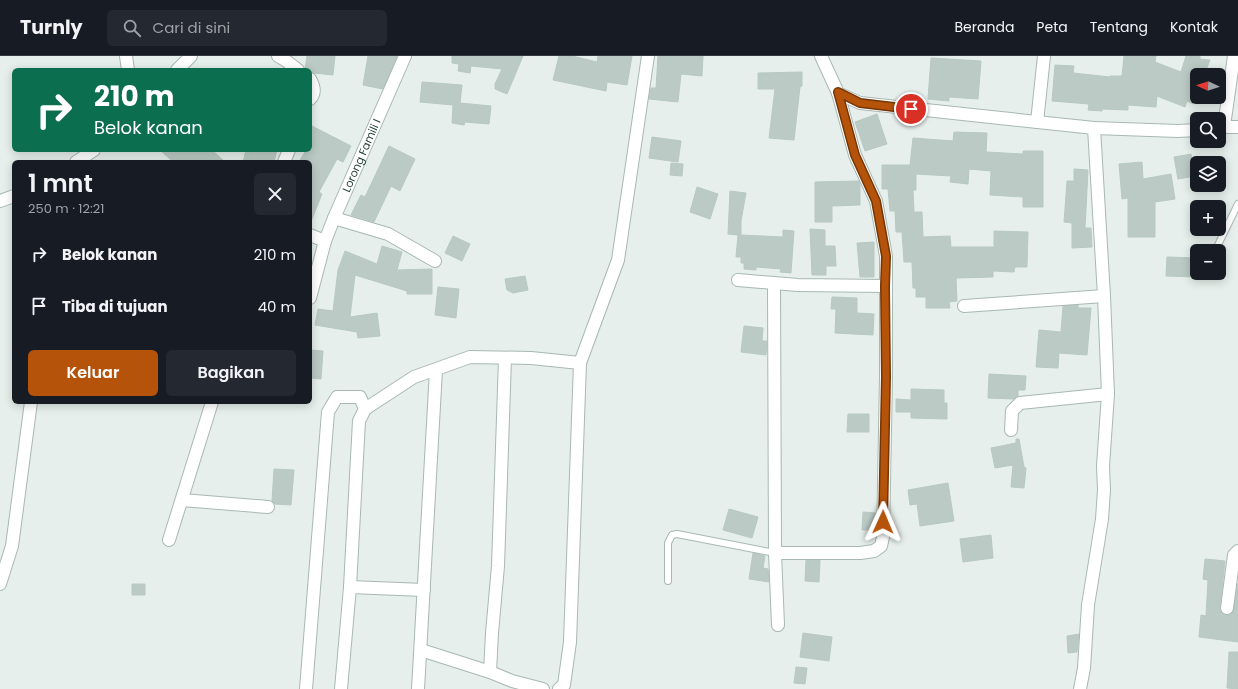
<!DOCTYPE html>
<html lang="id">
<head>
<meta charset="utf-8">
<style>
  body { margin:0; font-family:Poppins,sans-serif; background:#242831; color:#f1f3f6; height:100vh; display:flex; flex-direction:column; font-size:15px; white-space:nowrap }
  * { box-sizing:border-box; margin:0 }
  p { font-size:13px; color:#9ea1a6 }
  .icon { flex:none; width:22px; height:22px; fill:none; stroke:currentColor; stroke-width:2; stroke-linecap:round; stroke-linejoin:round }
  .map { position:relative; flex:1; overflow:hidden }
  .details { position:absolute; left:12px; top:104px; width:300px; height:244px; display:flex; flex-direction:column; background:#171b24; border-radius:6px; box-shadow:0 2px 10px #0003 }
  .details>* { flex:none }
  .top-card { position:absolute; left:12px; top:12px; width:300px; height:84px; border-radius:6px; box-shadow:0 2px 10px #0003; background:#0b6e4f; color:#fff; overflow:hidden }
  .needle { width:26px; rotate:274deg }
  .tools { position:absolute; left:1190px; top:12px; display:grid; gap:8px }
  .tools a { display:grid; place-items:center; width:36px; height:36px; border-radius:6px; background:#171b24; box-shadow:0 2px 10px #0003; font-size:20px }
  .pin { position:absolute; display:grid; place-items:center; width:34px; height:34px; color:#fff; margin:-17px; border:2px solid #fff; border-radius:50%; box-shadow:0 1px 4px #0007 }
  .me { position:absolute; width:44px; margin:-22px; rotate:1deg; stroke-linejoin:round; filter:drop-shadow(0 0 3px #0008) }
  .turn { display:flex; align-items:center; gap:14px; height:84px; padding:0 16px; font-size:18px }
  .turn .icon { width:52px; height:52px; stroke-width:2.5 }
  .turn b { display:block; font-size:28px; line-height:34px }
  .round { display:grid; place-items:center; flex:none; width:42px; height:42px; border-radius:6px; background:#242831 }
  .headline { display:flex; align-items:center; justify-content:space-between; height:68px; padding:0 16px }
  h1 { font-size:24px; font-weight:600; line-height:30px }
  .primary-button { display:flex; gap:8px; margin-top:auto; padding:8px 16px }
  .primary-button a { flex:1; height:46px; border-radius:6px; background:#b45309; color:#fff; font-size:16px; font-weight:600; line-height:46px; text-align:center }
  .primary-button a+a { background:#242831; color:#f1f3f6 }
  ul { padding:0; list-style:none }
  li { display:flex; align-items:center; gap:12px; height:52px; padding:0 16px }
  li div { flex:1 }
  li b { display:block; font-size:15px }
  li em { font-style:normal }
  header { display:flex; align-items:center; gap:24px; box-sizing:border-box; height:56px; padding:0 20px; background:#171b24; border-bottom:1px solid #363941 }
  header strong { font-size:19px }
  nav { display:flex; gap:22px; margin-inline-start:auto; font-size:14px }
  .search { width:280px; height:36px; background:#242831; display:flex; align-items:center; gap:10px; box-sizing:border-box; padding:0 14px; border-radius:6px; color:#9ea1a6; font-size:15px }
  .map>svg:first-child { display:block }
  .building { fill:#bbcac4; stroke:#b8c9c2 }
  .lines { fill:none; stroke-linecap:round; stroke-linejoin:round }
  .lane-casing { stroke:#a8b8b2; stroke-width:8 }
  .street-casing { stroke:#a8b8b2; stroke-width:14 }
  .lane { stroke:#fff; stroke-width:6 }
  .street { stroke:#fff; stroke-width:12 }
  .route-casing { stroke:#753606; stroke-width:10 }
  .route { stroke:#b45309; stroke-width:7 }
  .labels { text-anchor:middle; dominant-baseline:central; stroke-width:4; stroke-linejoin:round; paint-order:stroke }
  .street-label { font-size:11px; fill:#24423a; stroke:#f7fbf9 }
</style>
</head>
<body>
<header>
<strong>Turnly</strong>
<div class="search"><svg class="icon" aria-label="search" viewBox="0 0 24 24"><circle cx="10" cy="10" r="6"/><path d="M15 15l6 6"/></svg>Cari di sini</div>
<nav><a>Beranda</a><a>Peta</a><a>Tentang</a><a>Kontak</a></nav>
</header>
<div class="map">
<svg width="1238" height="633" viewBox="0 0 1238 633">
  <rect width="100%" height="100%" fill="#e6efeb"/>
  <path class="building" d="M307,0H335L333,19L314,17L310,16V14H305Z
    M368,0H397L383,33L363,29Z
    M452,0H523L507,38L495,33V28L502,13L471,10L470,17L458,15L459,8L452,7Z
    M559,0H572L597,6L598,0H632L627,29L607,26L606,35L553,24Z
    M658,0H703L702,20L681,18L678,46L649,43L651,32H656Z
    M1124,0H1156L1155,6L1181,16L1186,0H1200V3L1210,4L1204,19H1197V37L1193,48L1187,45L1185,51L1157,40L1156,51L1128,49V54L1102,53V55L1088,54L1089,48L1052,45L1055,9L1074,10L1073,17L1110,21V20H1122Z
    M931,2L981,5L978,43L949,41V45L928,43Z
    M802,16V30L800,31L794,84L769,82L775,33H758V17Z
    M422,26L462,29L460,47L491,50L489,68L465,66L464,69L452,67L453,49L420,46Z
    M877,58L887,88L865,95L855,66Z
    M310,69L351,90L343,106L337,103L319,136L322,138L310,168V106H299L306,94H310Z
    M954,76L987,77L986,96L1023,98V95H1043V151H1023V141L990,139L991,115L969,113L968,128L950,126L951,120L916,118V134H913L914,156H922L923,181L950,180L951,191H994V175L1028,176L1027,211H1015L1014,216L993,215V221L956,222L957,245L949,246L950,252H926V241H916V232H913L912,206H904L902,176H896L895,155H890L888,133H882V109H910L913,82L953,85Z
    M652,81L681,85L678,106L649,102Z
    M389,90L415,103L400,135L391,130L374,166L351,159L361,139L365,141Z
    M160,94H212L225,106H173Z
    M246,94H277L274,106H243Z
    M1191,98L1195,120L1178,123L1174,101Z
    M1142,106L1143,123L1171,118L1175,143L1155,146V181H1128V142L1122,143L1119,108Z
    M671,107L683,108L682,120L670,119Z
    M1074,113L1088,114L1085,172H1091L1092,191L1072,192V167L1064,166L1067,125H1074Z
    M859,125L860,129V149L832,150V166H815V126Z
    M697,131L718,138L710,163L690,156Z
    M730,135L746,137L741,165V179L783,181V174L794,175L791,217L780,216L781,213L756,211V214L744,213V207H741V201H736L738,179L728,178Z
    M810,173L825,174V190H835L836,210H826V219H812Z
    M453,180L470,188L462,205L445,197Z
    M874,186V221H860L857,187Z
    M382,190L402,196L397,214L432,213V238H407V235L355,219L350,261L377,257L380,280L358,282L357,276L315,269L318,253L333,255L338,214L345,195L377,208Z
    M1167,201L1197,202V221L1166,220Z
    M525,220L528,234L513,237L507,234L505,223Z
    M438,231L459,233L456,262L435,259Z
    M832,241L857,242V257L874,258L873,279L835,277L836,253H831Z
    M1078,249V252H1091L1087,299L1059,297L1058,312L1036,311L1039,274L1061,276L1063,250Z
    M744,270L763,272L762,285H767L766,299L741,296Z
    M310,294L323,295L321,323L310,322Z
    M989,318L1026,320L1025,334H1018V340L1013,343L988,342Z
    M911,333L944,334V347H947V363L911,362V356H896V343L911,344Z
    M848,358H869V376H847Z
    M1016,383H1019L1024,411L1026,412L1024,432L1011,431L1013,409L995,412L991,392L1016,387Z
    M274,413L294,414L291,449L275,448L272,445Z
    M948,427L954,465L920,470L917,448L910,449L908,434Z
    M729,453L758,461L752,482L723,474Z
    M863,456L876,457V474H862Z
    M991,479L993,502L963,506L960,483Z
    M753,497L765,500L763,512L768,513L769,526L749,523Z
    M1205,503L1225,505L1220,551V555L1223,558L1229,559L1233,556L1238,527V586L1199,581L1201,559L1206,560L1208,524L1203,523Z
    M806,504H820L819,526L805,525Z
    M132,528H145V539H132Z
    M803,577L832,581L829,605L800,601Z
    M1079,578L1077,596L1068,597L1067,580Z
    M1229,596H1238V633L1227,632Z
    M796,611L807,612L805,628L794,627Z"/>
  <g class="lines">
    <g class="lane-casing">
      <path id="lane" d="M1217,191L1238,148
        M668,525V487L672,479L677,478L775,497"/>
    </g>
    <g class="street-casing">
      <g id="street">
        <path d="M126,0L128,14"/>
        <path d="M278,0L285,4L298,14"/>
        <path d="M821,0L838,37L860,47L1094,72L1178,75L1197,74"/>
        <path d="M177,14L191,0"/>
        <path d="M310,23C314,30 316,37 310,43"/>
        <path d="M1037,66L1044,0"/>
        <path d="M1224,70L1234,0"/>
        <path d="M1219,71H1238"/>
        <path d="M76,106L94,94"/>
        <path d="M284,106L289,94"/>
        <path d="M0,145L14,140"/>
        <path d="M334,162L388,178L435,205"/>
        <path d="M310,179L325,185"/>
        <path d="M738,224L798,229L885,230"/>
        <path d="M774,227L775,497L778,569"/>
        <path id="s1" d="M310,242L325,185L334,162L405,0"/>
        <path d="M964,250L1104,240"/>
        <path d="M1011,374L1012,355L1020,347L1108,338"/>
        <path d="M182,444L268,451"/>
        <path d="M169,484L212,346"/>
        <path d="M775,497H860L874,495L881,490L883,481L886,321V200L876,145L855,99L838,37"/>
        <path d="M0,528L12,490L31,346"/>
        <path d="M350,531L424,534"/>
        <path d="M1227,552L1234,499L1238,495"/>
        <path d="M421,594L490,616L492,577L498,510L505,302"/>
        <path d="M490,616L512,625L543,633"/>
        <path d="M306,633L328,356L337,341H360L365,353"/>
        <path d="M341,633L350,531L359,365L365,353L414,321L470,301L531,302L580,307L618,204L648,0"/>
        <path d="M418,633L436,314"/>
        <path d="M559,633L564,629L570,586L580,307"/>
        <path d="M1080,633L1084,612L1088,549L1102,463L1104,434L1103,410L1108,338L1104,240L1094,72"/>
      </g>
    </g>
    <use href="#lane" class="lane"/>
    <use href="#street" class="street"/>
  </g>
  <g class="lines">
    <g class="route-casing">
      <path id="route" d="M883,466L886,321L885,230L886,200L876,145L855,99L838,36L860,47L911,53"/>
    </g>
    <use href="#route" class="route"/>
  </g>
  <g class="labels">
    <g class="street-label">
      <text stroke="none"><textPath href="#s1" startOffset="152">Lorong Famili I</textPath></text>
    </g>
  </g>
</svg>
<div class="tools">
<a><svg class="needle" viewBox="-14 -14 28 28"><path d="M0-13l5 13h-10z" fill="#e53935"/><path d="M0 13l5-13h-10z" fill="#9ea1a6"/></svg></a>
<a><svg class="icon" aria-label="search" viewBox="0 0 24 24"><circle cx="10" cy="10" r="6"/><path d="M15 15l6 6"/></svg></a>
<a><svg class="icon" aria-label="layers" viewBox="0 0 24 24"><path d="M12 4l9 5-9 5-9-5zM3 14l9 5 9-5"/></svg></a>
<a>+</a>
<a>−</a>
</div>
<div class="pin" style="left:911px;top:53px;background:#d93025"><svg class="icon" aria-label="arrive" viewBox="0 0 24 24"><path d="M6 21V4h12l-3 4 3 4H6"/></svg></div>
<svg class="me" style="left:883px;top:466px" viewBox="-20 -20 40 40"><path d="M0-17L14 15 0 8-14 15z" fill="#b45309" stroke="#fff" stroke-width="4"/></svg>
<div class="top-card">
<div class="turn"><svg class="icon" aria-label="right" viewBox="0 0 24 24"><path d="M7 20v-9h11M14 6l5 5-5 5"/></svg><div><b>210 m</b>Belok kanan</div></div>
</div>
<section class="details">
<div class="headline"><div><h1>1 mnt</h1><p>250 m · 12:21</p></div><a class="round"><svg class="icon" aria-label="close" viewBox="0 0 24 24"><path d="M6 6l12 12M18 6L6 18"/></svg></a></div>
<ul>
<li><svg class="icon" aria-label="right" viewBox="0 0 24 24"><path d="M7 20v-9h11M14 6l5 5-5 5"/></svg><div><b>Belok kanan</b></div><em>210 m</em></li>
<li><svg class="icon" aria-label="arrive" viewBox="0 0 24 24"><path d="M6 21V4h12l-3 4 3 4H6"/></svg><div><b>Tiba di tujuan</b></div><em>40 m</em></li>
</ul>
<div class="primary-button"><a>Keluar</a><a>Bagikan</a></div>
</section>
</div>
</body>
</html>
